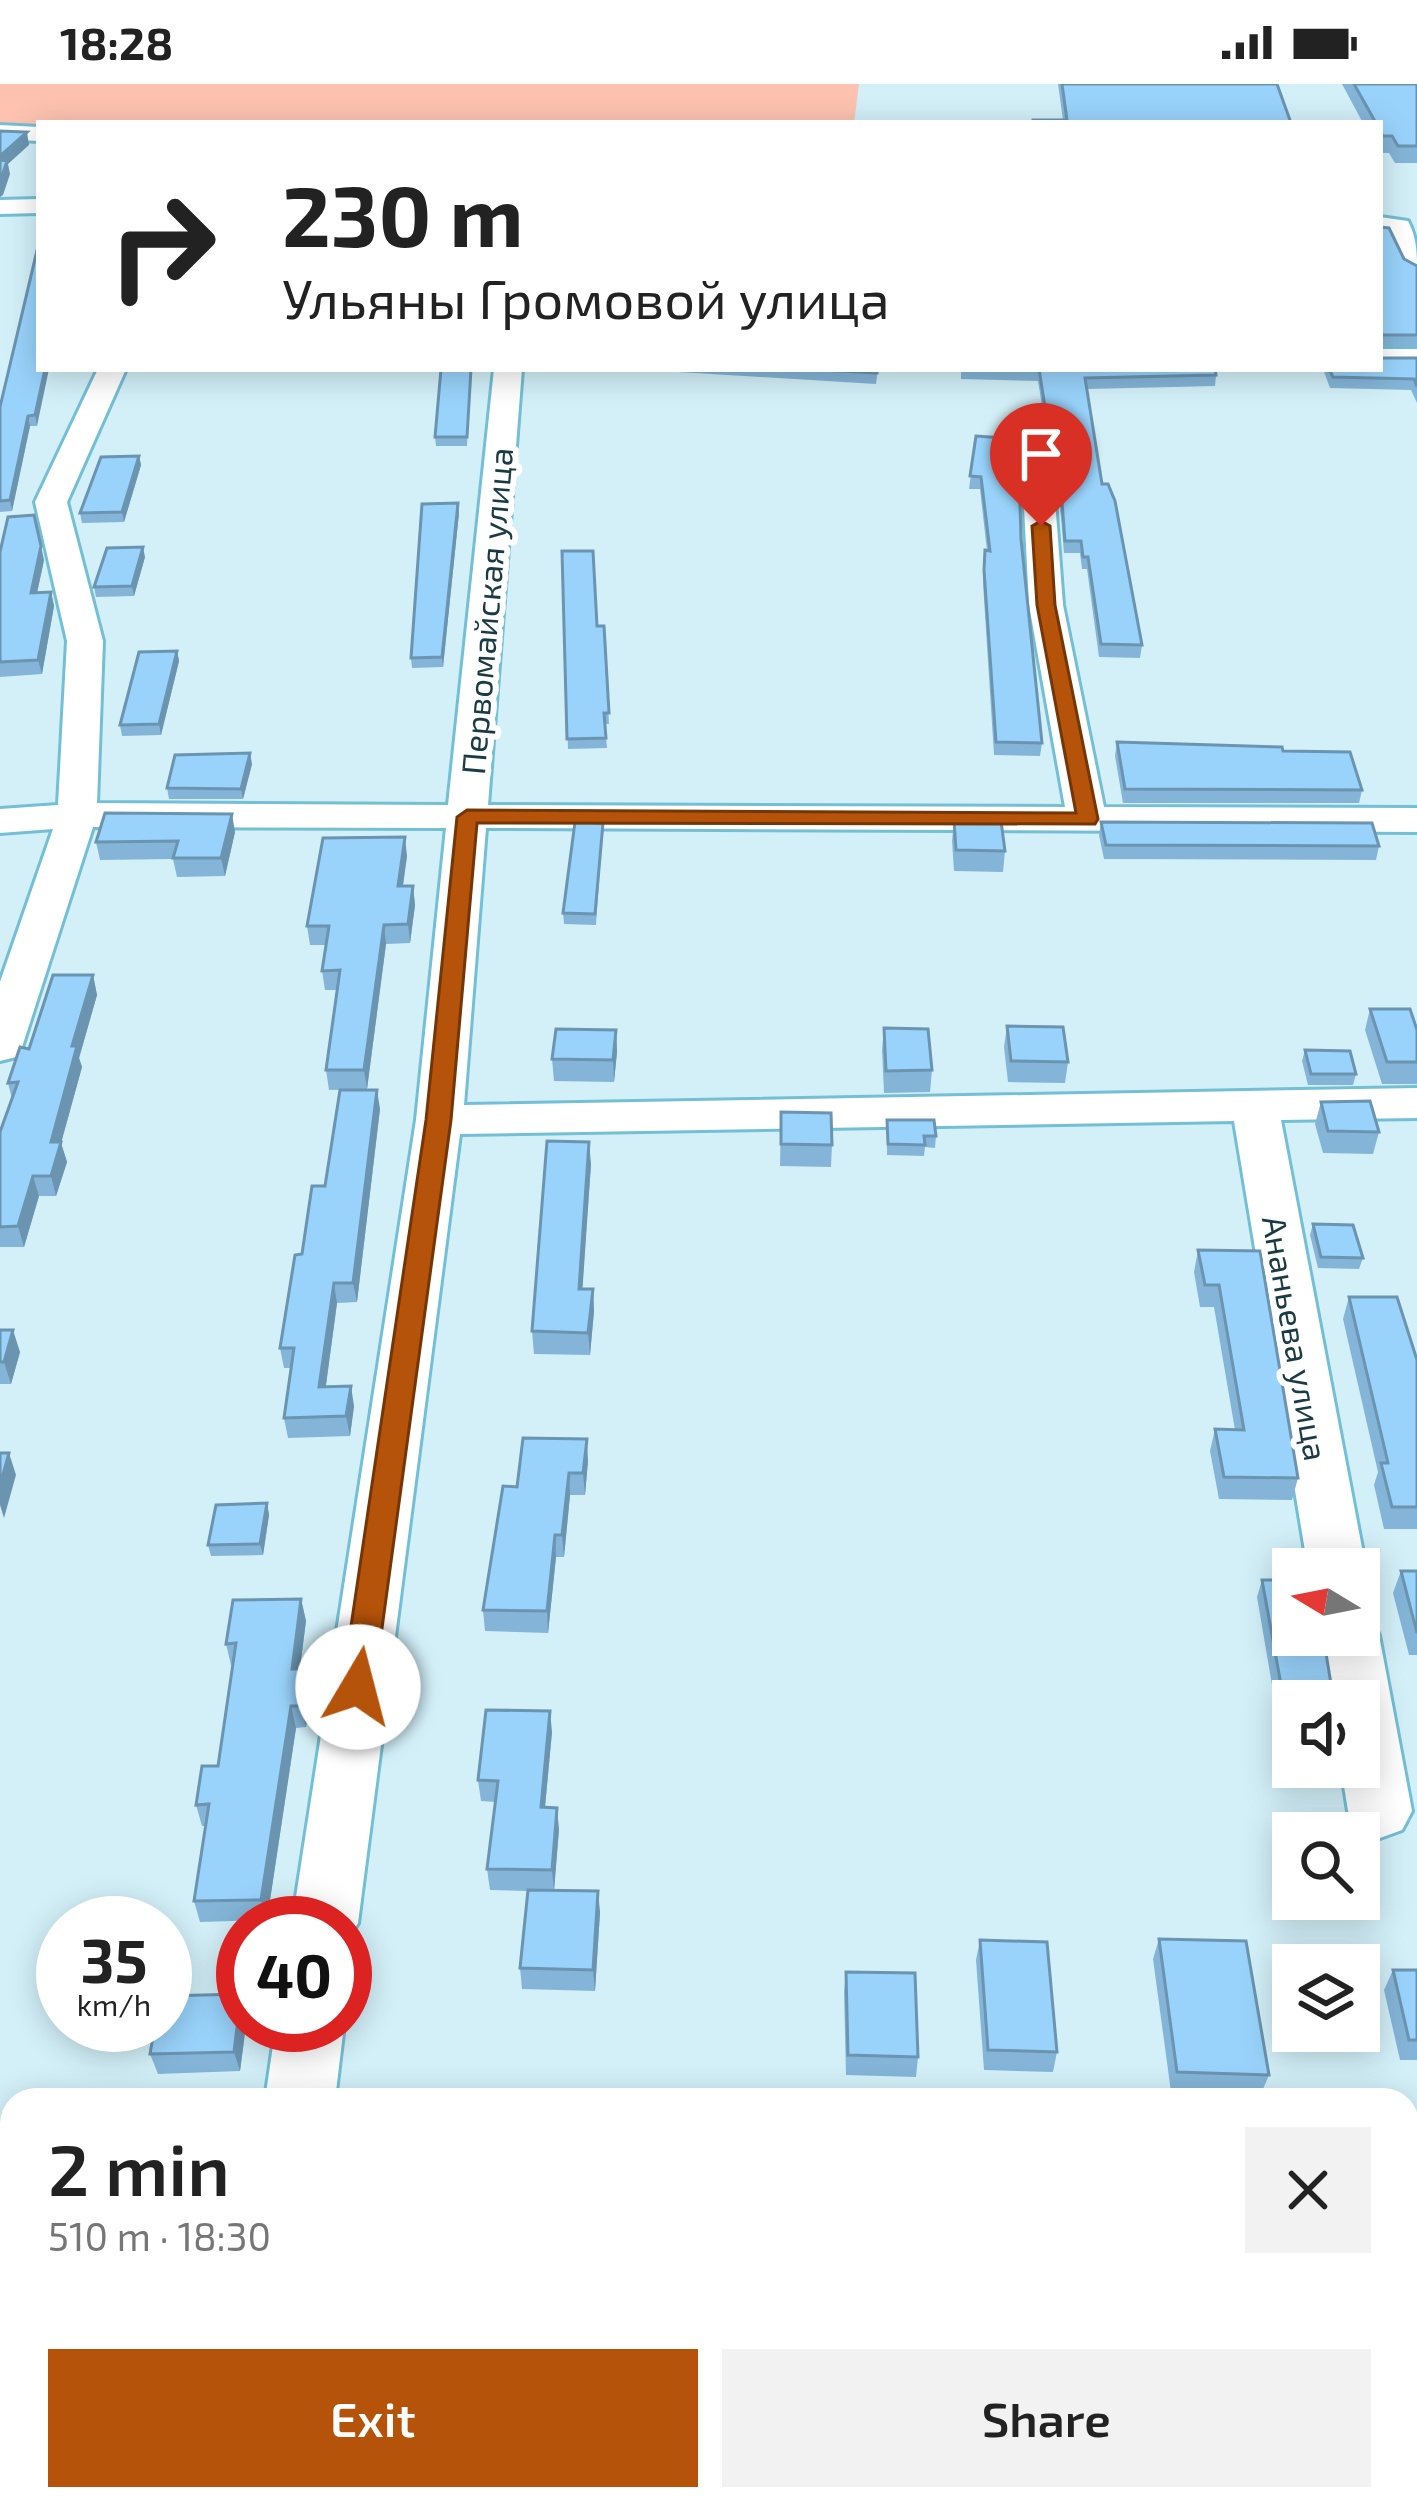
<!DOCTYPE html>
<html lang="en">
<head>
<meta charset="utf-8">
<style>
  body { margin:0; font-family:"Exo 2",sans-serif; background:#f2f2f2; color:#222; height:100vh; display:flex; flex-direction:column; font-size:45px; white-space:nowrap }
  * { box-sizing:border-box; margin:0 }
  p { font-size:39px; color:#767676 }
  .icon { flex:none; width:66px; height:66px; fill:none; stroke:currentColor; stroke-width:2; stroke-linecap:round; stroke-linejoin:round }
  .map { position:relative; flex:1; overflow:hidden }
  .sheet { position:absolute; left:0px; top:2004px; width:1419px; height:423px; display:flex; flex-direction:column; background:#fff; border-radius:36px 36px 0 0; box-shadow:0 6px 30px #0003 }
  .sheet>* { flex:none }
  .top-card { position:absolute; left:36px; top:36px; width:1347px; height:252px; border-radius:0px; box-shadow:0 6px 30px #0003; background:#fff; color:#222; overflow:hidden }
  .needle { width:78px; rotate:280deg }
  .buttons { position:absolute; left:1272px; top:1464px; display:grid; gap:24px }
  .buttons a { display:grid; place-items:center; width:108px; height:108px; border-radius:0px; background:#fff; box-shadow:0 6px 30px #0003; font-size:60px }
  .speed { position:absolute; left:36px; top:1812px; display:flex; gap:24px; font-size:60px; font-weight:700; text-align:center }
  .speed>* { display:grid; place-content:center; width:156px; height:156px; border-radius:50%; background:#fff; box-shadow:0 6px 30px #0003; line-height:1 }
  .speed small { font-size:30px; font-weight:400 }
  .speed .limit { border:18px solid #d22; background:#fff; color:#111 }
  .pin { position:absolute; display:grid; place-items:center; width:102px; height:102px; color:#fff; margin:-123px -51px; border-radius:50% 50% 50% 0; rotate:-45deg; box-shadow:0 0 12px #0007 }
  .pin .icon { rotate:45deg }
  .me { position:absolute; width:132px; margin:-66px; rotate:8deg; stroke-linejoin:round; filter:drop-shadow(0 0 9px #0008) }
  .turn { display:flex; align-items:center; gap:42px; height:252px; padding:0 48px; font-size:54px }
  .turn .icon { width:156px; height:156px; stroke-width:2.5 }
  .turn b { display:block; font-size:84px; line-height:102px }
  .round { display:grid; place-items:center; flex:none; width:126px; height:126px; border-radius:0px; background:#f2f2f2 }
  .head { display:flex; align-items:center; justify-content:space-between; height:204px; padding:0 48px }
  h1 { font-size:72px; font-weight:600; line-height:90px }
  .primary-button { display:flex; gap:24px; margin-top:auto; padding:24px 48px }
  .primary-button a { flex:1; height:138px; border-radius:0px; background:#b45309; color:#fff; font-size:48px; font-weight:600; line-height:138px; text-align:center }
  .primary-button a+a { background:#f2f2f2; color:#222 }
  .status { display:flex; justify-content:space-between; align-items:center; height:84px; padding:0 60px; background:#fff; direction:ltr }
  .status svg { height:33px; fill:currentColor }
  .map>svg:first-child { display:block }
  .green { fill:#fdc3b0 }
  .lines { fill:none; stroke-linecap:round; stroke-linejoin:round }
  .minor-casing { stroke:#73bfd6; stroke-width:6 }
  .minor { fill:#fff; fill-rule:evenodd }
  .wall { fill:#84b5d8 }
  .shaded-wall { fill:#6b94b0 }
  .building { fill:#99d3fb; stroke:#6b94b0; stroke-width:3 }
  .route { fill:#b45309; stroke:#753606; stroke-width:3 }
  .labels { text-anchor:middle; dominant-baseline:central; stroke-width:12; stroke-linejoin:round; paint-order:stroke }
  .street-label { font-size:33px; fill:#1b3b44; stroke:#fff }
</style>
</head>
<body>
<div class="status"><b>18:28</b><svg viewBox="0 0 49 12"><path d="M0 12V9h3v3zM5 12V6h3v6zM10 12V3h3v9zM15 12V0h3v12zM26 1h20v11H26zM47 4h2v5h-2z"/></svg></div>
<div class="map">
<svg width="1417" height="2425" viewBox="0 0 1417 2425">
  <rect width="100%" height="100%" fill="#d3f0f9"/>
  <path class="green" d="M0,0H859L854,39H39V45L0,42Z"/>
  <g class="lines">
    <g class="minor-casing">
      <path id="minor" d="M0,41L39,43V57L0,55Z
        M39,115V129L0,130V116Z
        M1380,133L1408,137C1417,154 1417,169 1417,189L1404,181L1390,149H1380Z
        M1380,265H1417V281H1380Z
        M98,285H126L67,418L103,557L97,719L448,721L494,285H522L488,721L1065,723L1029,521L1021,364L1036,355L1047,358L1051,364L1063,521L1104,723L1417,724V748L486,744L464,1021L1417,1004V1034L1281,1036L1366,1485L1359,1498V1485H1308L1234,1037L460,1050L358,1839L345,1861V1839H292L416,1036L446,744L93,743L22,963L16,973L0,977V898L53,745L0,749V725L58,721L67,557L35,418Z
        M1359,1530L1370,1534L1379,1551L1412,1727L1402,1746L1380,1754L1358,1746L1348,1727L1341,1683H1359V1617H1330L1319,1551H1359Z
        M276,1941H344L335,2016H265Z
        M0,2051H12V2121H0Z
        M1407,2066H1417V2138H1407Z
        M195,2415H275L274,2425H194Z"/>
    </g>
    <use href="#minor" class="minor"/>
  </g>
  <path class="wall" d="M1058,0H1277L1063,36Z
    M1342,0H1417V79H1395L1389,69H1380V39H1363Z
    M1380,143L1404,175L1417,182V262H1380Z
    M39,158L37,342H30L12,427L0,428V323Z
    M1417,274V319L1411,306L1330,304L1323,285H1380Z
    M471,285L467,362H436L435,353Z
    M678,285H878L876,300L678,288Z
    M961,285H1215L1216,291L1215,302L1087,305L1102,400L1142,561L1140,574L1099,573L1087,485H1082L1080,469H1064L1055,364L1047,353L1038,297L961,295Z
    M976,352L1021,455L1042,659L1040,672L994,671L983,499L985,466L987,467L980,405H969Z
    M139,372L141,381L124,438L82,439L80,429Z
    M459,429L443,583L412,584L411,574Z
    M562,467L597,542H604L609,640H605L607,664L568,665Z
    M0,468L44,476L37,509L51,508L54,522L42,590L0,593Z
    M145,473L134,512L96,513L94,503Z
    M177,567L179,577L161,651L122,652L120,641Z
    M1117,658L1283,667L1362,706L1359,719H1123L1115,672Z
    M252,680L243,715H169L167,704Z
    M954,736L1005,767L1003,788L954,787L952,757Z
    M1101,738L1379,762L1376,776L1104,775L1099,751Z
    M603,739L596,841L564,840L563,829Z
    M235,748L225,792L177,793L173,775L100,776L96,758Z
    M407,772L403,802H413L415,821L410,859L386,860L367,1005L329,1006L326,986L338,906H325L322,887L326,861H310L307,842Z
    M93,891L97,911L79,974L82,983L61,1059L67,1078L56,1112H39L24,1163H0V1048L12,1015L8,999L29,965Z
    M1370,925L1417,946V1000H1382L1365,946Z
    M1007,942L1068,978L1065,999L1008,998L1004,963Z
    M884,944L932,986L930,1008L884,1009L882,966Z
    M616,946L617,968L614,998L554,997L552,975Z
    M1305,966L1356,990L1353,1001H1308L1302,977Z
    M1321,1018L1379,1048L1373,1070L1323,1069L1315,1040Z
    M380,1025L357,1218L337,1219L326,1302L354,1322L350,1352L288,1354L284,1334L291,1284H284L280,1264L302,1170L325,1102Z
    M781,1028L832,1061L831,1083L780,1082Z
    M887,1036L936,1052L935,1064L925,1063L924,1072L887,1071Z
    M591,1080L582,1205H593L594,1227L590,1271L534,1270L532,1247Z
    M1313,1140L1363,1174L1359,1185L1318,1184L1310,1151Z
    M1198,1166L1260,1167L1298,1394L1292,1416L1219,1415L1210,1367L1215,1345L1235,1346L1214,1223H1200L1194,1188Z
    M1349,1213L1417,1276V1445H1384L1374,1401L1378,1388L1343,1235Z
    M0,1246L20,1268L11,1300H0Z
    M588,1377L585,1411H570L564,1473H556L548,1549L485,1547L483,1526L517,1403Z
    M267,1419L269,1431L263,1471L211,1472L208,1461Z
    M1401,1487H1417V1571H1409L1393,1509Z
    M1262,1496L1331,1600L1350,1608L1347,1617H1293V1624H1276L1257,1513Z
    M301,1515L306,1537L300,1584L311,1606L306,1643L296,1644L267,1836L200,1838L194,1817L206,1742H202L196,1721L218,1682L233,1581H231L226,1560Z
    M552,1648L545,1723L559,1745L554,1806L600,1828L595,1907L522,1905L520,1884L528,1807L490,1806L487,1785L495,1718L481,1717L478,1696Z
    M1159,1855L1269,1991L1261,2010L1171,2008L1153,1875Z
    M980,1856L1057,1968L1053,1988L984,1986L976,1876Z
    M1393,1886H1417V1976H1400L1384,1906Z
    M846,1888L918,1973L916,1993L846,1991L844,1908Z
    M241,1910L243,1941H246L240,1987L158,1990L150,1970Z"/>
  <path class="shaded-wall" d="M27,48L29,61L8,80L10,90L3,111L0,113V72Z
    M45,285H49L37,342L35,331Z
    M28,332L30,342L12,427L10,416Z
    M139,372L141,381L124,438L122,428Z
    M458,419L459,429L443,583L442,573Z
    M41,462L44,476L34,523L31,509Z
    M143,463L145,473L134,512L132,502Z
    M51,508L54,522L42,590L38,576Z
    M177,567L179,577L161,651L159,640Z
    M250,669L252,680L243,715L241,705Z
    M232,730L235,748L225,792L221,774Z
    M405,753L407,772L400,821L398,802Z
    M413,802L415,821L410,859L408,840Z
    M384,841L386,860L367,1005L364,986Z
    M93,891L97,911L79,974L82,983L61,1059L67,1078L56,1112L51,1092V1058L72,962Z
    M616,946L617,968L614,998L613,976Z
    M377,1006L380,1025L357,1218L353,1199Z
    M589,1058L591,1080L581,1227L579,1205Z
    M33,1092L39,1112L24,1163L18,1142Z
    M334,1199L337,1219L323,1322L319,1303Z
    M593,1205L594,1227L590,1271L588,1249Z
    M13,1246L20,1268L11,1300L4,1278Z
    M351,1302L354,1322L350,1352L346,1332Z
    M587,1355L588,1377L585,1411L583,1389Z
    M9,1369L16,1391L4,1434L0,1421V1401Z
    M569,1389L570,1411L564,1473L562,1451Z
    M267,1419L269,1431L263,1471L260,1460Z
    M555,1451L556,1473L548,1549L547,1527Z
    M301,1515L306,1537L297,1606L292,1585Z
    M306,1584L311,1606L306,1643L301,1622Z
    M291,1622L296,1644L267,1836L261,1816Z
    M550,1627L552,1648L543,1744L541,1723Z
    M557,1724L559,1745L554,1807L552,1786Z
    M598,1807L600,1828L595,1907L593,1886Z
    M241,1910L243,1941H246L240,1987L234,1968Z
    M5,2208L12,2220V2235L0,2268V2222Z"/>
  <path class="building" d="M1062,0H1277L1291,39H1033V36H1067Z
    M1354,0H1417V62H1398L1392,52H1383L1380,47V39H1376Z
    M0,47L27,48L0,72Z
    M0,76L7,77L0,98Z
    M1380,143L1389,144L1404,175L1417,182V251H1380L1382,250L1380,244Z
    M39,158V285H45L35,331L28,332L10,416L0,417V323Z
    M1380,274H1417V303L1414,295L1333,293L1329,285H1380Z
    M441,285H471L467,353H435Z
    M801,285H877V289Z
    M1015,285H1215L1216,291L1085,294L1102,400H1108L1115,417L1142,561L1101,560L1088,473H1083L1081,457H1065L1057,352L1048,342L1039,285Z
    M976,352L1018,355L1021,455L1042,659L996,658L984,486L985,466L990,467L981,393L970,392Z
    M139,372L122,428L80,429L101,373Z
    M458,419L442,573L411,574L422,420Z
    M34,431L41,462L31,509L51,508L38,576L0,578V468L8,433Z
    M143,463L132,502L94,503L107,464Z
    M562,467H593L597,542H604L609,629H604L606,654L567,655Z
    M177,567L159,640L120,641L139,568Z
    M1117,658L1282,663L1283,667L1350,668L1362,706L1125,705Z
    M250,669L241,705L167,704L175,671Z
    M105,729L232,730L221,774H173L178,757L96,758Z
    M954,736L1001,737L1005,767L956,766Z
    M575,738L603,739L595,830L563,829Z
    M1101,738L1372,739L1379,762L1106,761Z
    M405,753L398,802H413L408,840L384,841L364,986H326L340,886L322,887L329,842H307L323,754Z
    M53,891H93L72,962H77L51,1058H61L51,1092H33L18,1142L0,1143V1048L18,998L8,999L20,963L29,965Z
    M1370,925H1410L1417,946V978H1387Z
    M1007,942L1063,943L1068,978L1011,977Z
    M884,944L928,945L932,986L886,987Z
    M556,945L616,946L613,976L552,975Z
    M1305,966L1350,967L1356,990H1311Z
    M340,1006H377L353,1199H334L319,1303L351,1302L346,1332L284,1334L294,1264H280L295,1171L302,1170L312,1102H325Z
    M1370,1017L1379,1048L1328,1047L1321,1018Z
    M781,1028L831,1029L832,1061L781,1060Z
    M887,1036H934L936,1052H924L925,1061L888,1060Z
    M547,1057L589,1058L579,1205H593L588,1249L532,1247Z
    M1313,1140L1353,1141L1363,1174L1321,1173Z
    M1198,1166L1260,1167L1298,1394L1224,1393L1215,1345L1244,1346L1219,1201H1205Z
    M1349,1213H1397L1417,1276V1423H1392L1381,1379H1388Z
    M0,1246H13L4,1278H0Z
    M523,1354L587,1355L583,1389H569L562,1451H555L547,1527L483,1526L503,1402L517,1403Z
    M0,1369H9L0,1401Z
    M267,1419L260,1460L208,1461L216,1421Z
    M1401,1487H1417V1549Z
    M1262,1496H1293V1551H1323L1331,1600L1350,1608L1282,1606Z
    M301,1515L292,1585L306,1584L301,1622H291L261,1816L194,1817L209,1720L196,1721L202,1682H218L236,1559L226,1560L233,1516Z
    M486,1626L550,1627L541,1723L557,1724L552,1786L487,1785L498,1697L478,1696Z
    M528,1806L598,1807L593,1886L520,1884Z
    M1159,1855L1246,1857L1269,1991L1177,1988Z
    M980,1856L1047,1858L1057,1968L988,1966Z
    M1393,1886H1417V1956H1409Z
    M846,1888L915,1889L918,1973L848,1971Z
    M241,1910L234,1968L150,1970L155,1941H165V1912Z
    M409,2415H486L485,2425H408Z"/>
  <path class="route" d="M1041,437L1050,442L1055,521L1098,735L1095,740L477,739L451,1036L374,1603L370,1612L358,1616L347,1612L342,1603L426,1036L457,733L467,726L1076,729L1037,521L1032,442Z"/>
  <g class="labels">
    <g class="street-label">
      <text transform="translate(486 527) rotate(-85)">Первомайская улица</text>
      <text transform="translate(1296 1254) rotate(80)">Ананьева улица</text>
    </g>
  </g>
</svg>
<div class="buttons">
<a><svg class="needle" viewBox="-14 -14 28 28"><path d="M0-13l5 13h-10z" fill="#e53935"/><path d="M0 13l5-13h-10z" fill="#767676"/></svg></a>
<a><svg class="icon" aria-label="sound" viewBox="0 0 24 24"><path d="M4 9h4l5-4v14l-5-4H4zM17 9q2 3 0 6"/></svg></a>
<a><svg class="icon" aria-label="search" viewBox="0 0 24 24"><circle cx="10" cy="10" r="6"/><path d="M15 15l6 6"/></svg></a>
<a><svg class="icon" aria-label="layers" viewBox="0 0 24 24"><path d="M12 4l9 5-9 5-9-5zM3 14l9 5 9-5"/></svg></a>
</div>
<div class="speed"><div>35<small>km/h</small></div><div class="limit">40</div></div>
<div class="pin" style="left:1041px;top:442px;background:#d93025"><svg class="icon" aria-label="arrive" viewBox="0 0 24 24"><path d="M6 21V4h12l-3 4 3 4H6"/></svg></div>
<svg class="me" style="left:358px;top:1603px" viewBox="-20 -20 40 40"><circle r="19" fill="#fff"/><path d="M0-13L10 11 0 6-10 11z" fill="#b45309"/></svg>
<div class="top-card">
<div class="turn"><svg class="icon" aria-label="right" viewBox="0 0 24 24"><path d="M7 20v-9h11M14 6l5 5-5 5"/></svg><div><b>230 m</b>Ульяны Громовой улица</div></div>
</div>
<section class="sheet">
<div class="head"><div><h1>2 min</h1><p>510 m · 18:30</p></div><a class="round"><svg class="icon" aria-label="close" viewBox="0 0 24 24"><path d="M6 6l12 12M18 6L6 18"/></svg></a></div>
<div class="primary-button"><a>Exit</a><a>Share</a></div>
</section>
</div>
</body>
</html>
